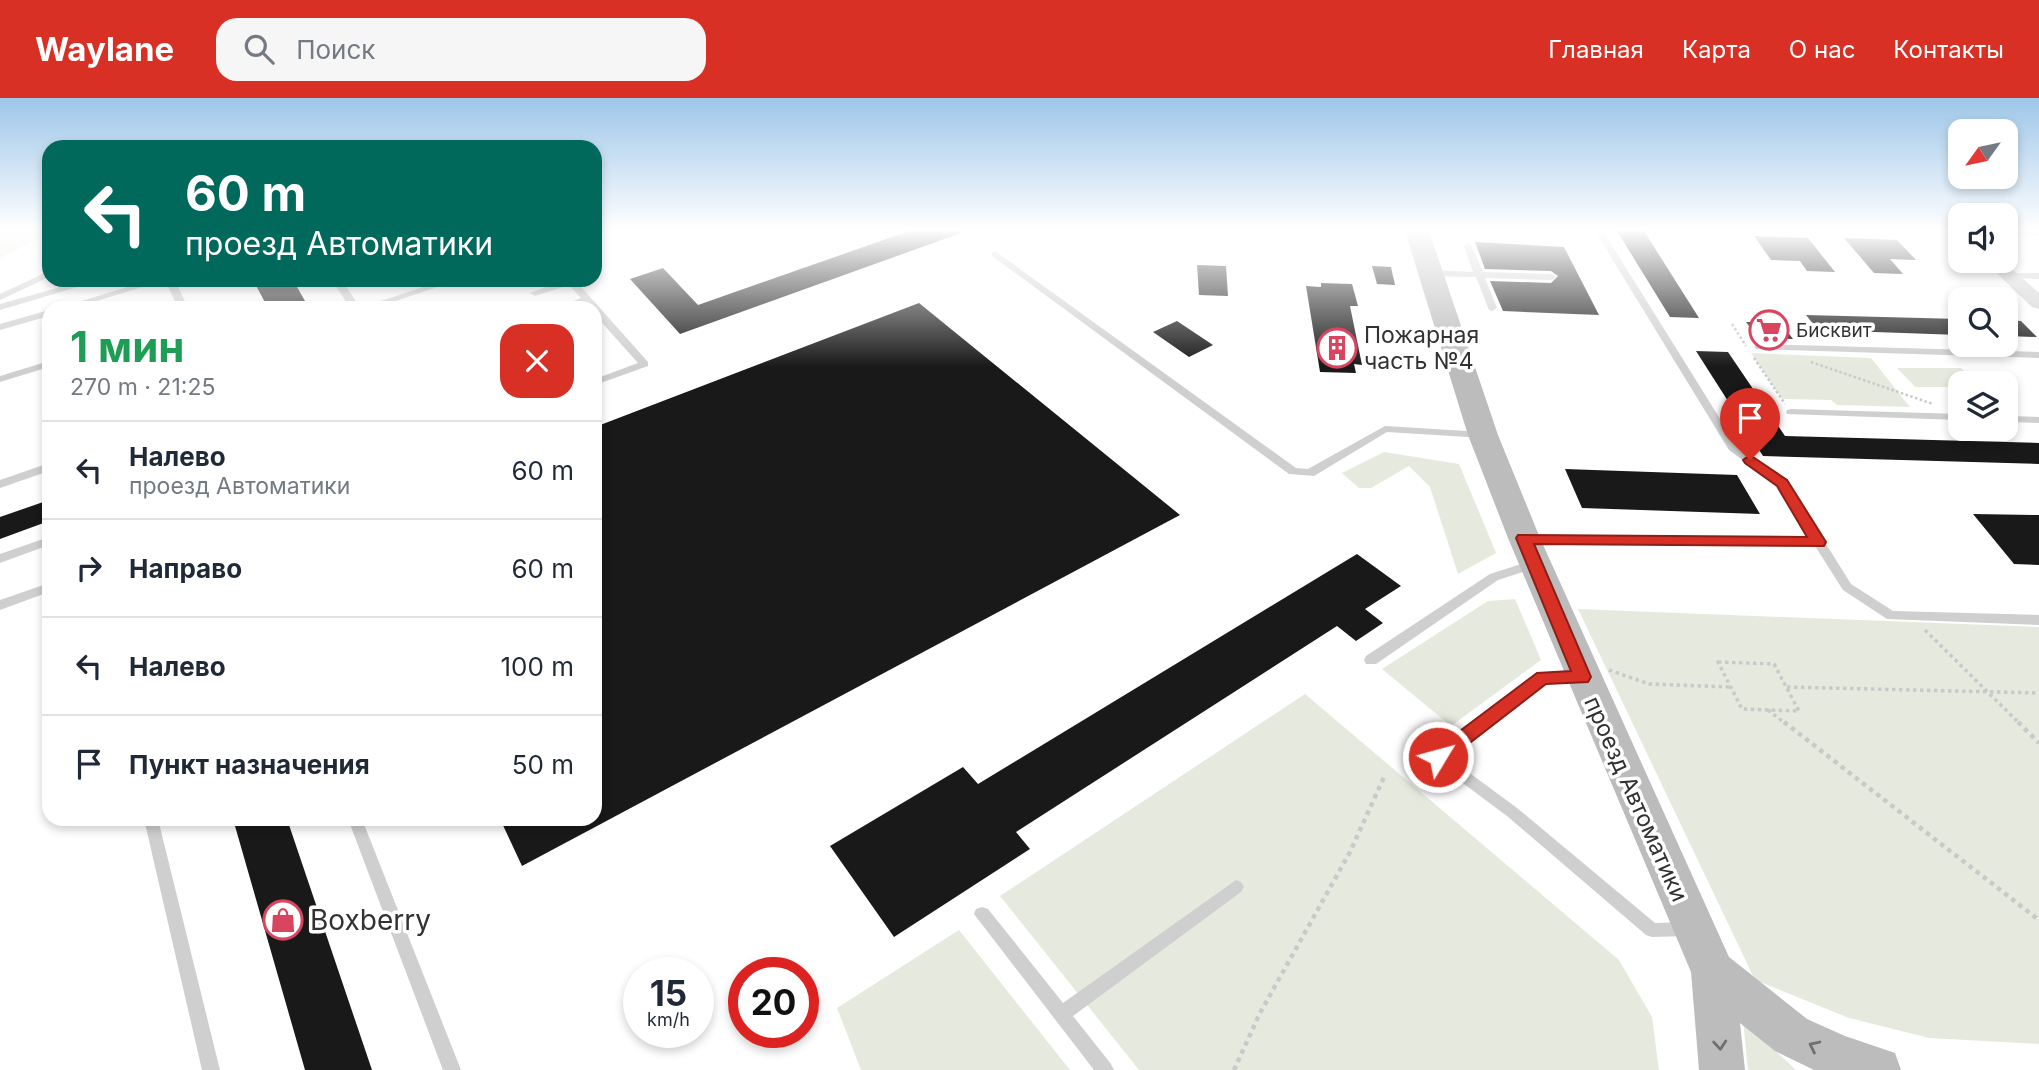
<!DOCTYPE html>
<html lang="ru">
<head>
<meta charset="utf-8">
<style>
  body { margin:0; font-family:Inter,sans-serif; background:#f6f6f7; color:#1f2937; height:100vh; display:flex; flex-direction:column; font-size:26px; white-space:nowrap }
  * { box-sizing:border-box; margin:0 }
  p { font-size:23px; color:#747a83 }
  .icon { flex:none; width:38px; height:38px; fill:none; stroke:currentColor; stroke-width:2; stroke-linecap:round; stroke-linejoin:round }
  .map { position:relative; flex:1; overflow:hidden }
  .details { position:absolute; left:42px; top:203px; width:560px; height:525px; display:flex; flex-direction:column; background:#fff; border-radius:21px; box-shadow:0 4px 10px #0003 }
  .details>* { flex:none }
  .guide { position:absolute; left:42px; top:42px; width:560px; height:147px; border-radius:21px; box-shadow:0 4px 10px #0003; background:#00695c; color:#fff; overflow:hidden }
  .needle { width:46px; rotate:237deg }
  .fabs { position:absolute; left:1948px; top:21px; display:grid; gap:14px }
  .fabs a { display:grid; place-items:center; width:70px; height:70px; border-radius:14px; background:#fff; box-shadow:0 4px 10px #0003; font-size:35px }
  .speed { position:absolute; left:623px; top:859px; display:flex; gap:14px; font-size:35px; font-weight:700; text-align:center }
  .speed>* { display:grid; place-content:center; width:91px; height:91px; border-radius:50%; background:#fff; box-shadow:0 4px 10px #0003; line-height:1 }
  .speed small { font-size:18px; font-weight:400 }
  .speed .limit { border:10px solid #d22; background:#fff; color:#111 }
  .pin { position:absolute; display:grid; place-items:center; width:60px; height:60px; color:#fff; margin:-72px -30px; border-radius:50% 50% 50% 0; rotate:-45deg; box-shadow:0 0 7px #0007 }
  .pin .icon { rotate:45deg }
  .me { position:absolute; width:77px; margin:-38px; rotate:53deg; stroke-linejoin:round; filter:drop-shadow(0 0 5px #0008) }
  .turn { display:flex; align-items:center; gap:24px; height:147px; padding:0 28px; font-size:32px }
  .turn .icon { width:91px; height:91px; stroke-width:2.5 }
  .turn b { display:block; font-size:49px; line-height:60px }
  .round { display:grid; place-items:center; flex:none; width:74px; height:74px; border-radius:21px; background:#f6f6f7 }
  .summary { display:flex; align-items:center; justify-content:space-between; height:119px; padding:0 28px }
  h1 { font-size:42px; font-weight:700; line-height:52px; color:#1e9e55 }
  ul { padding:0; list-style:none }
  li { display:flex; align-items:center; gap:21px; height:98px; padding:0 28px; border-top:2px solid #e0e1e3 }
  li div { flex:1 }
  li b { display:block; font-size:26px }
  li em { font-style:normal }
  header { display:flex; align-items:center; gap:42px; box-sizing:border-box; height:98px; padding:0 35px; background:#d93025; color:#fff }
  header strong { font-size:33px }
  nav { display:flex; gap:38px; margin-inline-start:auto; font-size:24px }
  .search { width:490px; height:63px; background:#f6f6f7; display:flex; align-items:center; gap:18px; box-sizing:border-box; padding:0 24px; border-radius:21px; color:#747a83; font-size:26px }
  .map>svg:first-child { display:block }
  .green { fill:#e6eade }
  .building { fill:#191919 }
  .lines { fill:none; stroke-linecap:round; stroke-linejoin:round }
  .path-far2 { stroke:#c9c9c9; stroke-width:2.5; stroke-dasharray:2.5 2.5; stroke-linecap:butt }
  .path-far1 { stroke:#c9c9c9; stroke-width:3.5; stroke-dasharray:3.5 3.5; stroke-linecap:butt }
  .path { stroke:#c9c9c9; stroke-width:4.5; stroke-dasharray:4.5 4.5; stroke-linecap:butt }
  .service { fill:#cfcfcf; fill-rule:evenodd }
  .minor { fill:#cfcfcf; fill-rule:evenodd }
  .secondary { fill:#bcbcbc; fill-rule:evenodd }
  .oneway { stroke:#707070 }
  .route { fill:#d93025; stroke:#8d1f18; stroke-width:2 }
  .labels { text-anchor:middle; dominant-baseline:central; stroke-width:7; stroke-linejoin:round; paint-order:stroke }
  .far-poi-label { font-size:19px; fill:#323232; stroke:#fff; text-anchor:start }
  .poi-label { font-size:23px; fill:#323232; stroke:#fff; text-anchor:start }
  .street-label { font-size:23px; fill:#323232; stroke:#fff }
  .near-poi-label { font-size:28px; fill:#323232; stroke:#fff; text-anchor:start }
</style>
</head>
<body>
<header>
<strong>Waylane</strong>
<div class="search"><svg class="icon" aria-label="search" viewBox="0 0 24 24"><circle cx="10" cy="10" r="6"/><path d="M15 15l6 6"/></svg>Поиск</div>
<nav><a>Главная</a><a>Карта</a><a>О нас</a><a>Контакты</a></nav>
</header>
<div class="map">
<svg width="2039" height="972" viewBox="0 0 2039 972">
  <rect width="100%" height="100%" fill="#fff"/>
  <path class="green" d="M0,133H49V135L0,160Z
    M1751,255L1871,260L1910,309L1837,307L1831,302L1782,301Z
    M1897,270H1961L1976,285H1960V289H1915Z
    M1384,354L1459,366L1496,455L1458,476L1430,389L1409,368L1371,390H1359L1342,375Z
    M1515,501L1541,562L1451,628L1382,571L1488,503Z
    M1578,511L2039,529V946L1929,940L1849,920L1755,882Z
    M1305,596L1619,862L1652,919L1659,972H1139L1000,798Z
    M959,832L1070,972H861L837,910Z
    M1743,922L1796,972H1748Z"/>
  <path class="building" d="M909,133H961V135L680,236L630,181L663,170L698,207Z
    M1617,133H1644L1699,220L1670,219Z
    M1754,138L1808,140L1835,174L1807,173L1800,163L1771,162Z
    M1844,140L1897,142L1916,162L1890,161L1903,176L1874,175Z
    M1475,144L1564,149L1599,217L1503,213L1490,183L1551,185L1558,178L1551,173L1485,171Z
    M1197,167L1226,168L1228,198L1199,197Z
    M1372,168L1391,169L1395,187L1377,186Z
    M253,182H293L309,210H268Z
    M1321,185L1352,186L1358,208H1350L1362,267L1354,266L1356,275L1320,274L1306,188L1321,189Z
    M919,205L1180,417L522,768L500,721H595V329Z
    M1806,217L1960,221V237L1818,232Z
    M2006,222L2021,223L2037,239L2006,238Z
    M1177,223L1213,247L1189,259L1153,234Z
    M1746,224H1780L1793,241L1758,240Z
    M1696,253L1728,254L1785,338L2039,345V366L1763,358Z
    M1565,371L1737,377L1760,416L1582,410Z
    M49,402V423L0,441V419Z
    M1973,416L2039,417V467L2014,466Z
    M1357,456L1401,488L1365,511L1383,525L1356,543L1337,528L1016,734L1030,751L894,839L830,748L963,669L978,686Z
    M233,721H287L372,972H305Z"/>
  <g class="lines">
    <path class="path-far2" d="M1732,226L1746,248
      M1754,260L1785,306
      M1811,264L1933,306"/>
    <path class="path-far1" d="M1925,532L2020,626
      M1718,564L1774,566L1799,613L1742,611Z
      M1609,572L1649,586L1731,589
      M1787,589L2039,595
      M1768,612L1786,626"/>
    <path class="path" d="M1784,624L2039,822
      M2018,624L2039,645
      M1234,972L1260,915L1350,754L1385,677"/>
    <path class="service" d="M1595,133H1603L1737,348L1786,382L1851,486L1893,513L2039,517V527L1887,521L1843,492L1815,448L1520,443L1518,440L1520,437L1524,436L1810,440L1778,388L1729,352Z
      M2006,133H2039V138L2006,137Z
      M1468,145L1472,148L1483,174L1551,176L1556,179L1551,182L1485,180L1497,210L1492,213L1489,212L1476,179L1430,178L1425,175L1430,172L1473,174L1464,148Z
      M995,153L1296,370L1308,371L1385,328L1483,334L1488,337L1483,340L1387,334L1314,378L1289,376L992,158L991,156Z
      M49,173V179L0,202V196Z
      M2009,175H2039V181L2006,180L2004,178Z
      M86,182H101L0,212V206Z
      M150,182H165L74,210H59Z
      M165,182H175L188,210H178Z
      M332,182H342L360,210H350Z
      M444,182H458L375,210H360Z
      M521,182H536L524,187L519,184Z
      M565,182H575L648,264V268L595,287V281L638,265L595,217V210H589L585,205L571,210H557L581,200L569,187L535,198L530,195Z
      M49,212V218L0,232V226Z
      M1759,246L2039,254V260L1756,251L1754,249Z
      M49,263V269L0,284V278Z
      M1791,311L1960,316V322L1787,316L1786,314L1787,312Z
      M2006,318L2039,319V325L2006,324Z
      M49,365V373L0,390V382Z
      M49,439V447L0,465V456Z
      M1534,462L1538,463L1540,466L1538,469L1498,482L1376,566H1366L1364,562L1366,558L1490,476Z
      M49,485V494L0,512V502Z
      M1582,574L1587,575L1589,579L1587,583L1546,585L1448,659L1517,710L1655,825L1689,824L1695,826L1697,831L1695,836L1689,838L1652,839L1646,837L1507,718L1433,663L1431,659L1433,655L1538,576Z
      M144,721H158L220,972H202Z
      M348,721H362L461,972H443Z
      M1236,782L1241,784L1244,789L1241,794L1073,918L1111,966L1114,972H1094L974,816L976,811L982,809L988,811L1063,905Z"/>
    <path class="minor" d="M1984,163H2003L2039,195V211L2032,209Z"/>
    <path class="secondary" d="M1405,133H1429L1498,337L1540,440L1729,859L1807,921L1845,938L1895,955L1901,972H1814L1775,953L1740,925L1745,972H1699L1691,874L1508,440L1468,337Z"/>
  </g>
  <defs><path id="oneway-chevron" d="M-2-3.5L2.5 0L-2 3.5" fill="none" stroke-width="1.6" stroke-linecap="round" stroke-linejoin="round" transform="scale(1.75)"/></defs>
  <g class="oneway">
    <use href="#oneway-chevron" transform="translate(1720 947) rotate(85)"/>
    <use href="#oneway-chevron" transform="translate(1814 948) rotate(-154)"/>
  </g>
  <linearGradient id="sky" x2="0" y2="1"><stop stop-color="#9dc6e8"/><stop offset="0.49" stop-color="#fff"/><stop offset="1" stop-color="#fff" stop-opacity="0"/></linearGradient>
  <rect width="2039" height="269" fill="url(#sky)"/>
  <path class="route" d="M1750,357L1787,382L1826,444L1824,448L1534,446L1591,579L1588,584L1546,586L1445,664L1438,666L1432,664L1429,659L1432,654L1537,575L1571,573L1516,440L1518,437L1807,439L1777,388L1745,365L1743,362Z"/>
  <defs>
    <g id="supermarket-ring" transform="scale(2.0125)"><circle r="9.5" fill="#fff" stroke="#d9445f" stroke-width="1.5"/><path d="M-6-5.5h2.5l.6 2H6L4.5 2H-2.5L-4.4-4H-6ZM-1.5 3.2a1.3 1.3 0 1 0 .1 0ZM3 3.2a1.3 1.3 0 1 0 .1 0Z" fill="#d9445f"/></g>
    <g id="building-ring" transform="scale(2.0125)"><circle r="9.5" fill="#fff" stroke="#d9445f" stroke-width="1.5"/><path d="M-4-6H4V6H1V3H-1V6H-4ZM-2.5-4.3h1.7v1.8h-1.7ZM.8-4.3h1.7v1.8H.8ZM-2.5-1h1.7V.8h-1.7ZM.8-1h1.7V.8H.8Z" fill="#d9445f"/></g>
    <g id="shop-ring" transform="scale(2.0125)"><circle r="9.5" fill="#fff" stroke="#d9445f" stroke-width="1.5"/><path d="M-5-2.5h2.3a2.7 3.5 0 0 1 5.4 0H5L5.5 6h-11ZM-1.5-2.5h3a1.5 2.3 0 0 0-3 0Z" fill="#d9445f"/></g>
  </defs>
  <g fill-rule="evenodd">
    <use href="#supermarket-ring" x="1769" y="232"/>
    <use href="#building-ring" x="1337" y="250"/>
    <use href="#shop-ring" x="283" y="822"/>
  </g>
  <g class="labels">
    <g class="far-poi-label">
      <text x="1796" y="232">Бисквит</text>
    </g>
    <g class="poi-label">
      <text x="1364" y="237">Пожарная<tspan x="1364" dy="26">часть №4</tspan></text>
    </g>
    <g class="street-label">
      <text transform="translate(1636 701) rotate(66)">проезд Автоматики</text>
    </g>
    <g class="near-poi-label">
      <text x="310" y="822">Boxberry</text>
    </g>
  </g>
</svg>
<div class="fabs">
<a><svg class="needle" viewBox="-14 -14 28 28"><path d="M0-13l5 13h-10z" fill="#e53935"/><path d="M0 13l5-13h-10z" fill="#747a83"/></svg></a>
<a><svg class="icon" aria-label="sound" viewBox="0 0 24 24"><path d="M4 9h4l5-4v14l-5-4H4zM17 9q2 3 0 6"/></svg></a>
<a><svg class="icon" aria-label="search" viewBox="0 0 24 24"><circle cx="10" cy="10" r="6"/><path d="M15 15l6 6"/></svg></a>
<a><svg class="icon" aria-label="layers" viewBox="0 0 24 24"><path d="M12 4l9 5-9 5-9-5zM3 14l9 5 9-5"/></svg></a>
</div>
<div class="speed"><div>15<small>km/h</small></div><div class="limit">20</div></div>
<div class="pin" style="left:1750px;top:362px;background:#d93025"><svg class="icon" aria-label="arrive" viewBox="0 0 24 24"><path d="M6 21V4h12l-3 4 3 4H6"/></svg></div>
<svg class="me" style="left:1438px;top:659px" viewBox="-20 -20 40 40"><circle r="17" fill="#d93025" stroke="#fff" stroke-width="3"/><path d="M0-11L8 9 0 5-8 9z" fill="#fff"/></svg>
<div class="guide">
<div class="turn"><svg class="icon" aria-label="left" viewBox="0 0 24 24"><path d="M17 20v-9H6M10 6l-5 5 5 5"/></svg><div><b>60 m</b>проезд Автоматики</div></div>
</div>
<section class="details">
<div class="summary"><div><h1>1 мин</h1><p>270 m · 21:25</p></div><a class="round" style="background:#d93025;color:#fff"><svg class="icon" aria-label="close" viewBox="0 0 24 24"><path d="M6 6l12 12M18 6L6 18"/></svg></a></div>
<ul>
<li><svg class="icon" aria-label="left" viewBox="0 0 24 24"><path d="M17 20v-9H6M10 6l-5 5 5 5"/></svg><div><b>Налево</b><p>проезд Автоматики</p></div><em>60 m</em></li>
<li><svg class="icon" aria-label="right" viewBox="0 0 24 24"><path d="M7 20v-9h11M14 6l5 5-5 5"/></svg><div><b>Направо</b></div><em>60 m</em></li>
<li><svg class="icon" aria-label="left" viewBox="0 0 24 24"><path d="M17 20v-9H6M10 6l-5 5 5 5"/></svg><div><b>Налево</b></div><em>100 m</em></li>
<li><svg class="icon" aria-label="arrive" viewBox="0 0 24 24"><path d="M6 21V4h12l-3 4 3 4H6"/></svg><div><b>Пункт назначения</b></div><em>50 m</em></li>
</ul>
</section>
</div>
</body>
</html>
